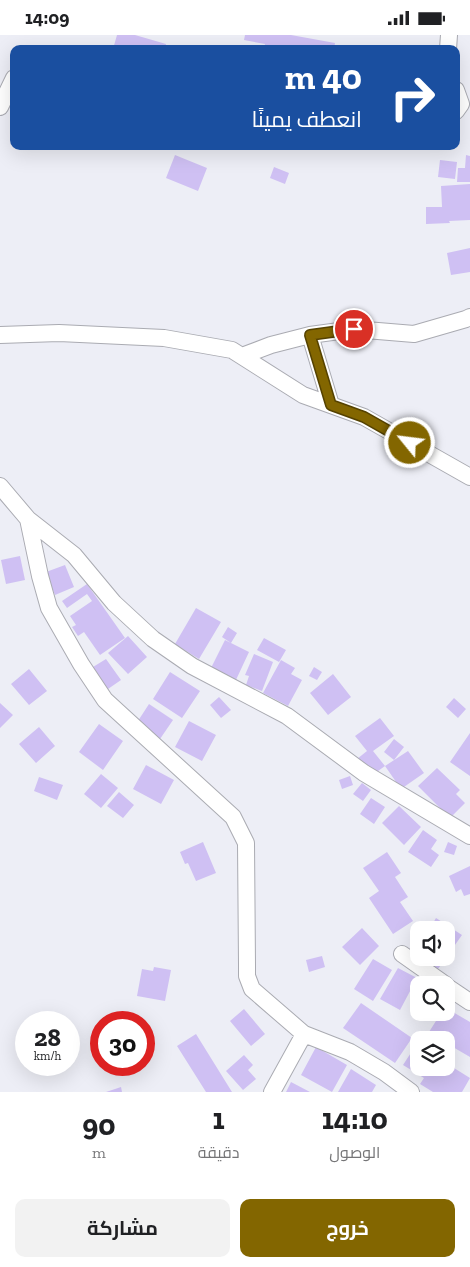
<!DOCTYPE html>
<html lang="ar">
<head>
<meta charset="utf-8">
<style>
  body { margin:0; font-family:"Zilla Slab",Cairo,serif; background:#f2f2f2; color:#202124; direction:rtl; height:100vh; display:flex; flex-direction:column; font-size:19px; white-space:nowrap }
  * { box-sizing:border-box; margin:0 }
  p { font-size:16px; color:#757577 }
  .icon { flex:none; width:28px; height:28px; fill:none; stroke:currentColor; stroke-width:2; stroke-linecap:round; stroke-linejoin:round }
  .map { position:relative; height:1057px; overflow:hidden; direction:ltr }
  .sheet { display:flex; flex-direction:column; background:#fff; flex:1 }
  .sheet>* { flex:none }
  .banner { position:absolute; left:10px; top:10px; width:450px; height:105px; border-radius:10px; box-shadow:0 5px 20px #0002; direction:rtl; background:#1a4fa0; color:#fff; overflow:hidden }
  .buttons { position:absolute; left:410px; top:886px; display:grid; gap:10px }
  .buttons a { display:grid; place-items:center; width:45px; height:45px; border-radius:10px; background:#fff; box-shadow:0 5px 20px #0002; font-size:25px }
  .speed { position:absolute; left:15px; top:976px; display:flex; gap:10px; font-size:25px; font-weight:700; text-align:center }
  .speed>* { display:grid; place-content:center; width:65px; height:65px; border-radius:50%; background:#fff; box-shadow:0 5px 20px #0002; line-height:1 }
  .speed small { font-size:12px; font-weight:400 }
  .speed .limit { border:8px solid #d22; background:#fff; color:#111 }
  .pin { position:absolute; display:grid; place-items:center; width:42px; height:42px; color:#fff; margin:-21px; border:2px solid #fff; border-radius:50%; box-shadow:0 1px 5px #0007 }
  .me { position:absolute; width:55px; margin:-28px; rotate:299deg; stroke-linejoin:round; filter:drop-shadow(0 0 4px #0008) }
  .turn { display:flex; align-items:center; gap:18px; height:105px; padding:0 15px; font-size:22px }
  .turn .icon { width:65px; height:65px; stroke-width:2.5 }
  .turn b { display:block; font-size:35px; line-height:42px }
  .eta { display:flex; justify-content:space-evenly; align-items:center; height:85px; text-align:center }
  .eta b { font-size:30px; font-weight:700; line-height:35px }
  .cta { display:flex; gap:10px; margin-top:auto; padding:10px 15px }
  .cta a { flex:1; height:58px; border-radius:10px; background:#836600; color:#fff; font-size:20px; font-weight:700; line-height:58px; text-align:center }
  .cta a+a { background:#f2f2f2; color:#202124 }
  .status { display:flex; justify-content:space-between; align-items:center; height:35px; padding:0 25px; background:#fff; direction:ltr }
  .status svg { height:14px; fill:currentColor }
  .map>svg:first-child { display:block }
  .building { fill:#cfc0f3 }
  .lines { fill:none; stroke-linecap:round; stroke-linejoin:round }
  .street-casing { stroke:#aaabb2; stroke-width:18 }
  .street { stroke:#fff; stroke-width:16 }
  .route-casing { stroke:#554200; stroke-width:12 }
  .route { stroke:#836600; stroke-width:9 }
</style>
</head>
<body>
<div class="status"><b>14:09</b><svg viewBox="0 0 49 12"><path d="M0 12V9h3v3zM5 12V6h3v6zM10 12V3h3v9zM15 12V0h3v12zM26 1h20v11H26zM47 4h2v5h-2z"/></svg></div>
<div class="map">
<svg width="470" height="1057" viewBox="0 0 470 1057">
  <rect width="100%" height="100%" fill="#edeef6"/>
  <path class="building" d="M117,0H135L166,9L165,14H113Z
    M245,0H291L335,8L334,14H264L265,9L244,5Z
    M175,120L207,133L198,156L166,143Z
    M466,120L470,121V147H457L458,133H465Z
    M440,125L457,127L455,144L438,142Z
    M274,132L289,138L285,149L270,143Z
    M470,149V185L449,186L450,188L426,189V172H442L441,151Z
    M470,213V237L451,240L447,218Z
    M20,521L25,545L6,549L1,525Z
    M65,530L74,552L55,560L46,537Z
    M87,549L125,603L100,620L84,597L78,601L72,592L76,590L70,581L92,566L87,559L67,573L62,566Z
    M196,573L221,587L199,624L175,609Z
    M228,592L237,598L231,608L222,602Z
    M128,601L147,622L128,639L108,618Z
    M264,603L286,615L279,627L257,615Z
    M225,605L249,617L235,647L210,635Z
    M254,619L273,627L262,656L246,650L249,641L245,640Z
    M106,624L121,645L108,654L93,632Z
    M281,625L295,633L291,639L302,645L288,671L263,658Z
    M314,632L322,637L317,645L309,641Z
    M29,634L47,656L29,670L11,649Z
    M170,637L200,656L182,683L153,664Z
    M333,639L351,662L328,680L310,658Z
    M219,662L231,675L221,683L210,670Z
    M454,663L466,674L458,683L446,672Z
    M0,668L13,680L0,693Z
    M149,669L173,685L160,704L136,689Z
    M380,683L394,701L373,716L385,731L371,741L357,724L367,716L355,701Z
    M189,686L216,700L202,726L175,712Z
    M99,689L123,706L103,735L79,717Z
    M39,692L55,711L36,728L19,709Z
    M470,698V741L450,727Z
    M394,704L404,712L394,725L384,717Z
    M408,716L424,738L401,754L385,731Z
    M146,730L174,745L161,769L133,754Z
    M437,733L460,755L456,759L465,768L450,783L418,751Z
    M101,739L118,753L101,773L84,759Z
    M350,741L353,750L342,754L339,745Z
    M39,742L63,750L57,765L34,756Z
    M362,748L371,755L363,766L353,759Z
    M119,757L134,770L123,783L107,771Z
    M371,763L385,772L374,789L360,779Z
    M399,771L421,792L404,810L382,788Z
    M423,795L437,805L431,814L439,820L431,832L408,817Z
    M203,807L216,838L196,846L188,828L185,829L180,817Z
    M448,807L457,811L454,820L444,817Z
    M387,817L401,838L395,842L408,862L400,867L413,886L393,899L369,863L379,856L363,833Z
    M470,831V859L464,861L461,854L456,857L449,841Z
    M436,883L462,900L438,934L430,929L434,922H446V895H429Z
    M362,893L379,911L360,930L342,912Z
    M322,921L325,932L309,937L306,925Z
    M373,924L392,935L373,966L354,954Z
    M154,932L171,935L165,966L137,961L142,934L153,936Z
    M398,933L417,943L400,975L380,964Z
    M361,968L412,1003L395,1028L343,993Z
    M446,973L470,987V1022L446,1008V1005H441L429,997L441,978H446Z
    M244,974L265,999L251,1011L230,986Z
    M196,999L232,1057H206L177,1011Z
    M416,1010L419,1011V1032H446V1028L470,1043L462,1057H433L420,1049L424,1043L403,1030Z
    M316,1012L347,1030L332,1057L301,1040Z
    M244,1020L253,1030L248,1035L256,1044L243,1055L226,1036Z
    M351,1034L376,1050L372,1057H338Z
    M291,1047L310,1057H286Z
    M121,1052L122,1057H106Z"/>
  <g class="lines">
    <g class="street-casing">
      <path id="street" d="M448,14L449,0
        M456,55L461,69L456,76
        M0,72L14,43
        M0,300L59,298L164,303L232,315L303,360L364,382L470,442
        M310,300L331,370
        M242,321L271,310L310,300L354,294L414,299L466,284L470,282
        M0,451L28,484L74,520L114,568L153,604L192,631L287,681L364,738L470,801
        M28,484L40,541L49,573L81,629L105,665L233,782L246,808L247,930V941L252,954L304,999L350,1017L384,1037L411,1057
        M402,919L446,950
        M446,951L470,967
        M272,1057L304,999"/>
    </g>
    <use href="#street" class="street"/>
  </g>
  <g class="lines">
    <g class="route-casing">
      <path id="route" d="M354,294L310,300L331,370L364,382L410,408"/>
    </g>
    <use href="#route" class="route"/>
  </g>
</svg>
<div class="buttons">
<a><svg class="icon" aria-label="sound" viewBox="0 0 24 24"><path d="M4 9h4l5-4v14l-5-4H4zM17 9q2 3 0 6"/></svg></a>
<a><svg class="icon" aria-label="search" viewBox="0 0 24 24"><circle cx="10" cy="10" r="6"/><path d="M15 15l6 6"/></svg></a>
<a><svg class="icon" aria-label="layers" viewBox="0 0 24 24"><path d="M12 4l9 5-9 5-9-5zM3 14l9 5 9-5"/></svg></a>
</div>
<div class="speed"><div>28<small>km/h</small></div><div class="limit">30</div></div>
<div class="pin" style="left:354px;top:294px;background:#d93025"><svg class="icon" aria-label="arrive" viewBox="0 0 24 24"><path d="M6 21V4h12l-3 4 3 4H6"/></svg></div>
<svg class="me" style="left:410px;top:408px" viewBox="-20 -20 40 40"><circle r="17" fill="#836600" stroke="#fff" stroke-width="3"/><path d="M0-11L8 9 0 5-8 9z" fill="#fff"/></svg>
<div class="banner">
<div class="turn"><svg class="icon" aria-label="right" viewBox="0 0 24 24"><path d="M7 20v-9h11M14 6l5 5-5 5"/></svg><div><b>40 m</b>انعطف يمينًا</div></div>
</div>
</div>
<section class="sheet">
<div class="eta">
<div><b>14:10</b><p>الوصول</p></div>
<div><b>1</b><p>دقيقة</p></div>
<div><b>90</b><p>m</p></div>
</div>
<div class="cta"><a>خروج</a><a>مشاركة</a></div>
</section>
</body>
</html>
